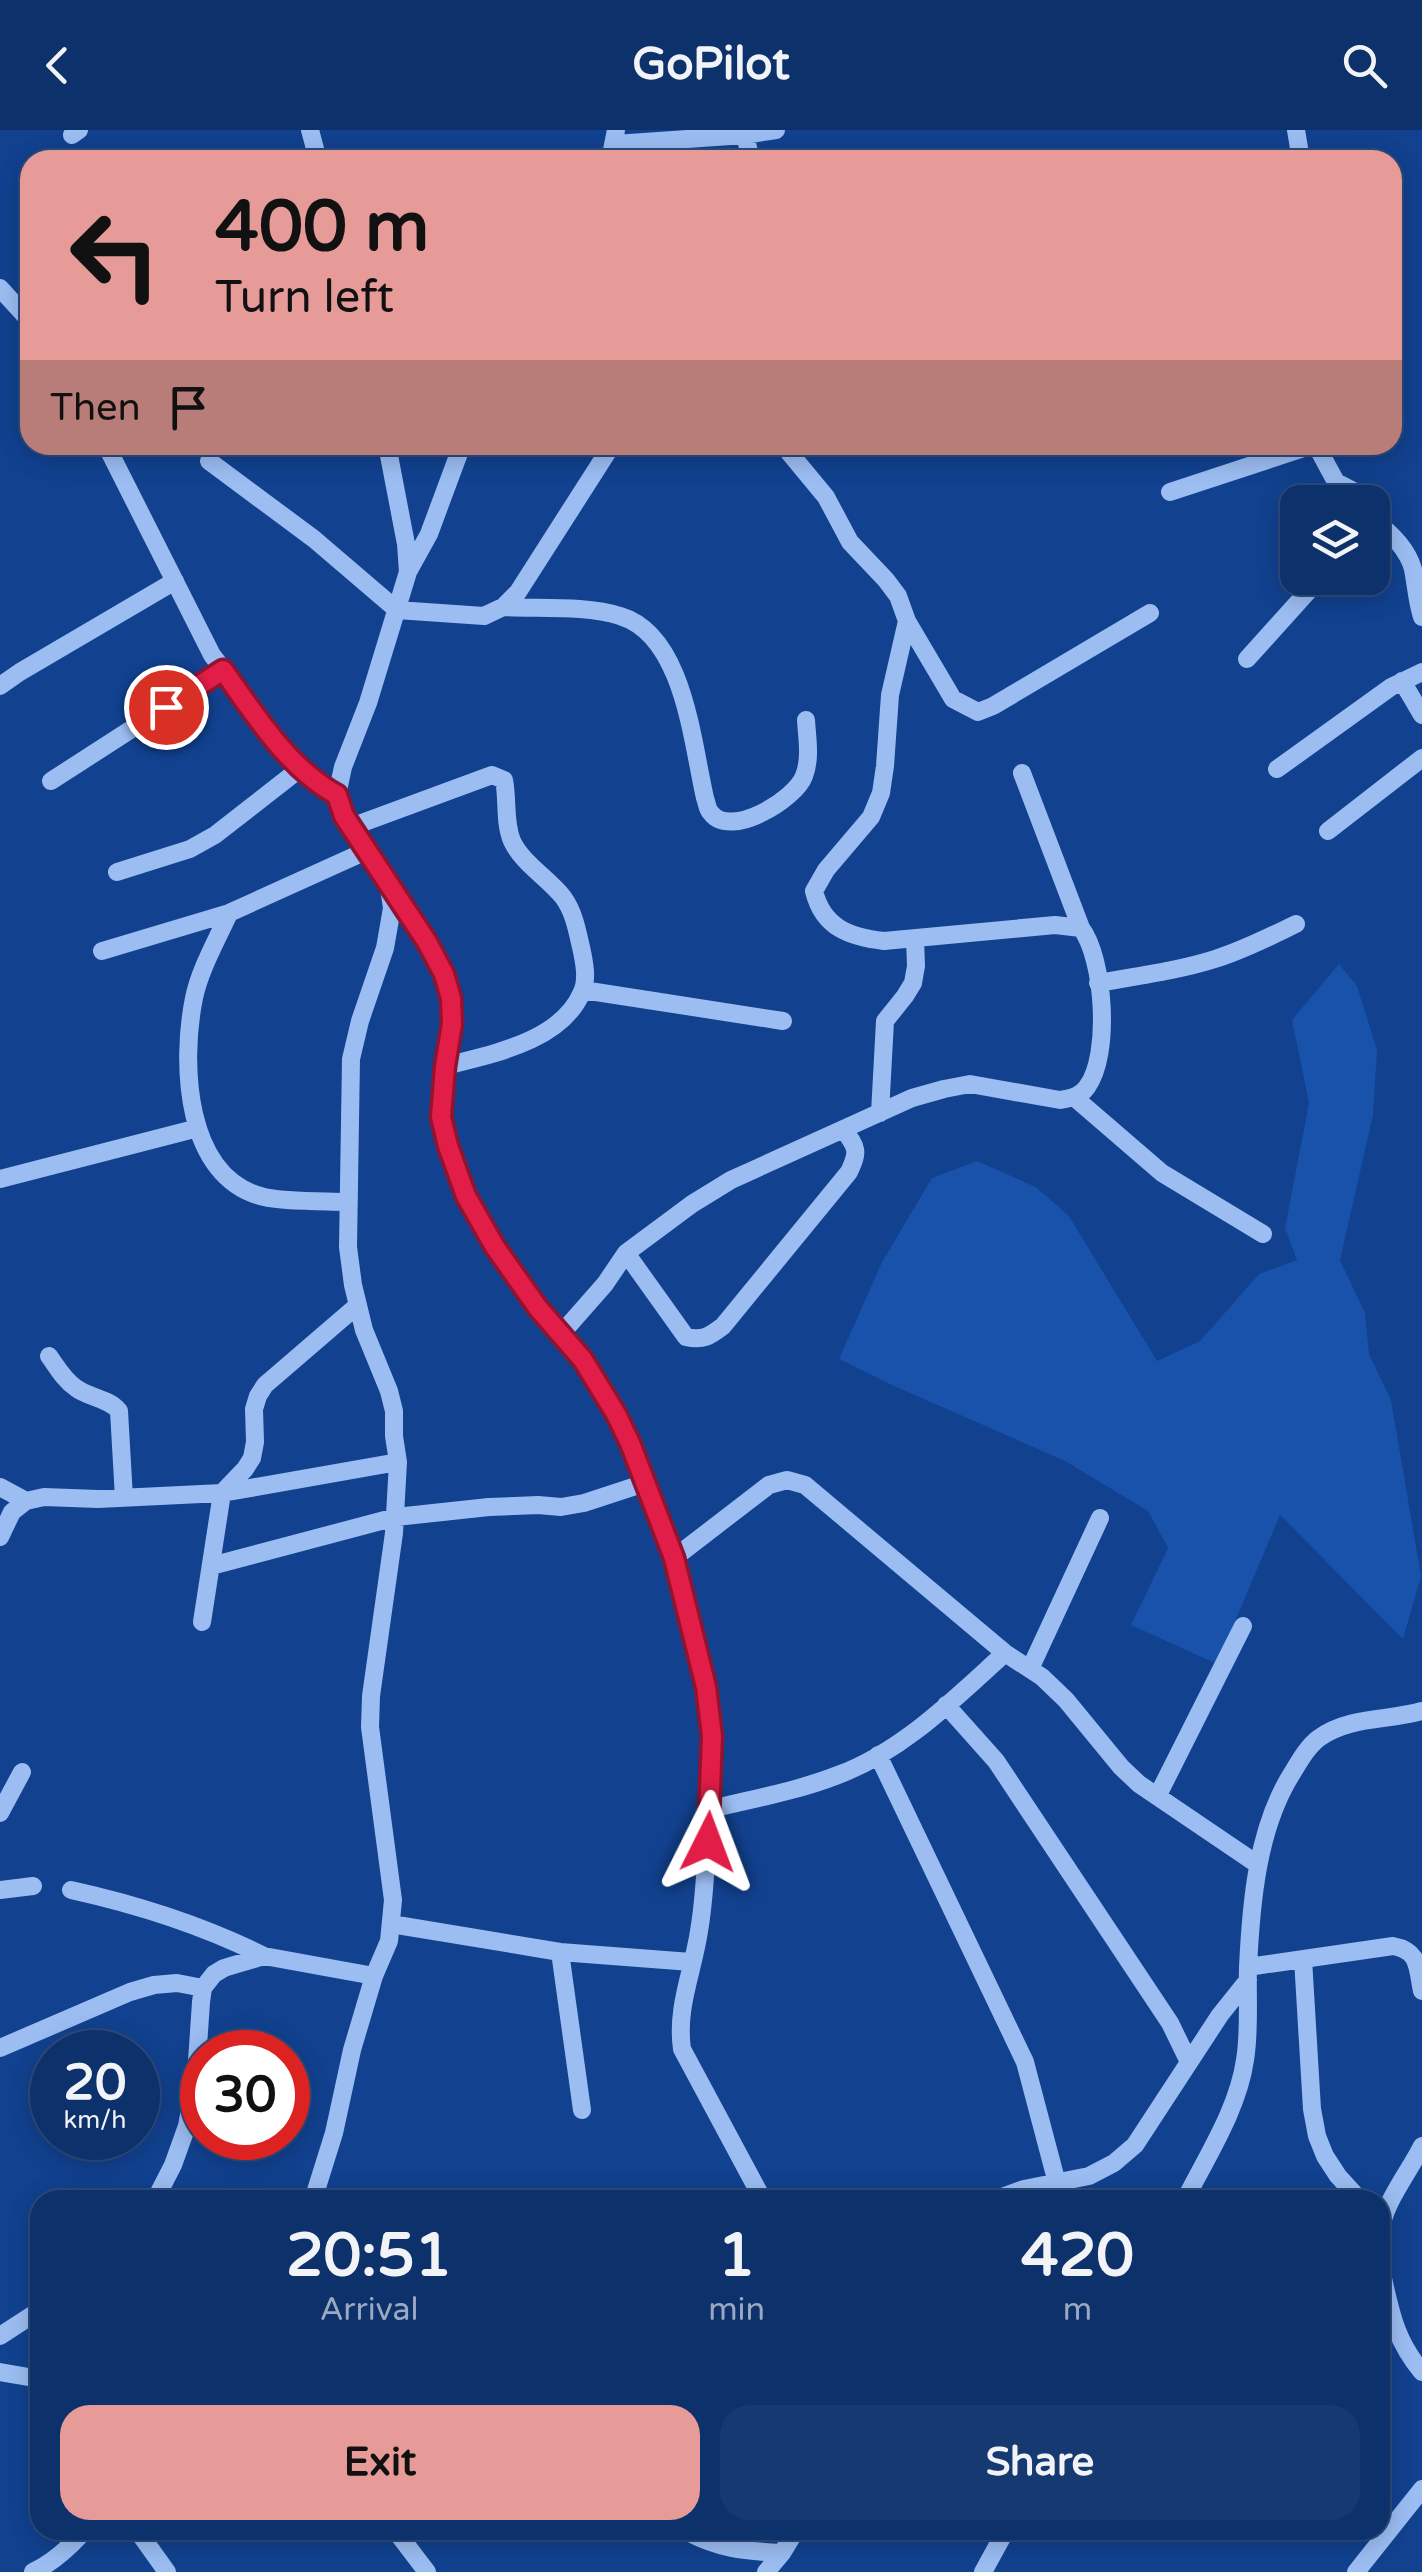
<!DOCTYPE html>
<html lang="en">
<head>
<meta charset="utf-8">
<style>
  body { margin:0; font-family:"Varela Round",sans-serif; background:#163971; color:#f1f3f6; height:100vh; display:flex; flex-direction:column; font-size:38px; white-space:nowrap }
  * { box-sizing:border-box; margin:0 }
  p { font-size:32px; color:#9aa9c1 }
  .icon { flex:none; width:55px; height:55px; fill:none; stroke:currentColor; stroke-width:2; stroke-linecap:round; stroke-linejoin:round }
  .map { position:relative; flex:1; overflow:hidden }
  .side { position:absolute; left:30px; top:2060px; width:1360px; height:350px; display:flex; flex-direction:column; background:#0d316b; border-radius:30px; box-shadow:0 5px 25px #0003,0 0 0 2px #2d4c7e }
  .side>* { flex:none }
  .guide { position:absolute; left:20px; top:20px; width:1382px; height:305px; border-radius:30px; box-shadow:0 5px 25px #0003,0 0 0 2px #2d4c7e; background:#e69b98; color:#111; overflow:hidden }
  .tools { position:absolute; left:1280px; top:355px; display:grid; gap:20px }
  .tools a { display:grid; place-items:center; width:110px; height:110px; border-radius:20px; background:#0d316b; box-shadow:0 5px 25px #0003,0 0 0 2px #2d4c7e; font-size:50px }
  .speed { position:absolute; left:30px; top:1900px; display:flex; gap:20px; font-size:50px; font-weight:700; text-align:center }
  .speed>* { display:grid; place-content:center; width:130px; height:130px; border-radius:50%; background:#0d316b; box-shadow:0 5px 25px #0003,0 0 0 2px #2d4c7e; line-height:1 }
  .speed small { font-size:25px; font-weight:400 }
  .speed .limit { border:15px solid #d22; background:#fff; color:#111 }
  .pin { position:absolute; display:grid; place-items:center; width:85px; height:85px; color:#fff; margin:-42px; border:5px solid #fff; border-radius:50%; box-shadow:0 2px 10px #0007 }
  .me { position:absolute; width:110px; margin:-55px; rotate:3deg; stroke-linejoin:round; filter:drop-shadow(0 0 8px #0008) }
  .turn { display:flex; align-items:center; gap:35px; height:210px; padding:0 30px; font-size:45px }
  .turn .icon { width:130px; height:130px; stroke-width:2.5 }
  .turn b { display:block; font-size:70px; line-height:85px }
  .then { display:flex; align-items:center; height:95px; padding:0 30px; background:#0003; gap:20px; font-size:38px }
  .eta { display:flex; justify-content:space-evenly; align-items:center; height:170px; text-align:center }
  .eta b { font-size:60px; font-weight:800; line-height:70px }
  .button { display:flex; gap:20px; margin-top:auto; padding:20px 30px }
  .button a { flex:1; height:115px; border-radius:30px; background:#e69b98; color:#111; font-size:40px; font-weight:800; line-height:115px; text-align:center }
  .button a+a { background:#163971; color:#f1f3f6 }
  header { display:flex; justify-content:space-between; align-items:center; height:130px; padding:0 30px; background:#0d316b; font-size:45px; font-weight:800 }
  .map>svg:first-child { display:block }
  .green { fill:#1852aa }
  .lines { fill:none; stroke-linecap:round; stroke-linejoin:round }
  .minor { stroke:#9bbdf2; stroke-width:18 }
  .route-casing { stroke:#92132f; stroke-width:25 }
  .route { stroke:#e11d48; stroke-width:18 }
</style>
</head>
<body>
<header><svg class="icon" aria-label="back" viewBox="0 0 24 24"><path d="M15 5l-7 7 7 7"/></svg>GoPilot<svg class="icon" aria-label="search" viewBox="0 0 24 24"><circle cx="10" cy="10" r="6"/><path d="M15 15l6 6"/></svg></header>
<div class="map">
<svg width="1422" height="2442" viewBox="0 0 1422 2442">
  <rect width="100%" height="100%" fill="#11418f"/>
  <path class="green" d="M1339,834L1357,856L1377,920L1373,985L1340,1130L1365,1183L1369,1224L1391,1270L1421,1446L1403,1509L1280,1385L1217,1534L1131,1495L1168,1418L1148,1381L1065,1331L892,1255L839,1229L882,1132L932,1048L977,1031L1036,1057L1069,1086L1157,1231L1200,1211L1259,1144L1297,1130L1285,1098L1309,973L1292,890Z"/>
  <g class="lines">
    <path class="minor" d="M310,0L318,30
      M1296,0L1301,30
      M72,5L79,0
      M745,5L751,30
      M615,14L745,5L776,0
      M610,30L616,0
      M0,158L30,191
      M106,315L212,525L290,627L323,657L337,665
      M387,315L406,414L408,442
      M1316,315L1336,352L1363,366L1366,372
      M209,331L314,409L397,480L484,486L503,477L518,462L612,315
      M1170,362L1313,315
      M1372,389C1389,401 1407,418 1413,439C1416,455 1417,471 1422,487
      M503,477C539,479 586,475 620,486C684,505 692,612 705,668C707,673 707,679 711,683C730,709 795,670 804,646C811,628 807,608 806,590
      M907,491L953,569L978,582L993,576L1150,483
      M1247,529L1320,448
      M1402,551L1422,585
      M0,556L20,542L175,451
      M1277,639L1391,557L1422,542
      M1022,643L1081,798
      M51,651L223,540
      M351,697L492,645L504,650C508,669 504,692 512,711C522,733 548,748 563,767C574,782 577,800 581,817C584,831 588,849 582,862C561,912 491,924 445,936
      M1328,701L1422,628
      M117,742L190,719L215,705L301,638
      M392,762C415,794 444,828 451,867C458,907 437,948 441,988C443,1008 452,1027 459,1046C477,1094 509,1141 541,1181C556,1199 573,1215 585,1234C645,1326 688,1450 706,1559C715,1612 712,1664 707,1718C705,1745 704,1773 699,1801C693,1842 676,1877 682,1919L763,2070
      M229,783C217,810 200,839 194,868C181,932 184,1048 264,1067C285,1072 325,1071 348,1072
      M102,821L229,783L366,721
      M1098,853C1137,846 1177,841 1215,829C1244,820 1269,807 1296,794
      M583,860L783,891
      M1075,968L1162,1043L1263,1104
      M880,983L885,891L905,866L913,853L916,836L915,809
      M0,1049L198,998
      M626,1123L686,1207C703,1211 710,1206 723,1196L849,1042C859,1021 857,1018 844,1000
      M561,1204L605,1154L626,1123L692,1074L731,1050L912,968L944,959L970,954L1060,970C1071,968 1080,967 1087,957C1111,925 1104,828 1081,798L1055,795L884,811C850,807 823,798 814,761L826,740L871,687L881,663L885,636L890,565L907,491L898,466L886,450L850,412L826,367L783,315
      M49,1226C57,1237 64,1250 76,1258C89,1268 109,1268 119,1281L124,1368
      M0,1357L26,1371
      M0,1407L12,1382L26,1371L44,1367L98,1369L222,1363L398,1332
      M674,1428L769,1355L787,1350L805,1355L1005,1523L1042,1547L1066,1570L1121,1637L1139,1654L1257,1734
      M211,1436L396,1387L489,1377L538,1375L561,1377L584,1373L645,1353
      M202,1492L222,1363L245,1339L252,1328L255,1312L254,1279L258,1266L265,1255L358,1175
      M1030,1539L1100,1388
      M946,1575L996,1631L1170,1893L1189,1932
      M878,1625L1025,1932L1057,2053
      M1158,1665L1243,1496
      M711,1679C753,1669 797,1661 838,1645C903,1621 955,1568 1005,1523
      M0,1683L22,1642
      M0,1760L33,1756
      M71,1760C139,1775 202,1795 264,1826
      M391,1794L560,1822L691,1832
      M560,1822L582,1980
      M1303,1829L1312,1979L1317,2006L1325,2026L1338,2046L1360,2070
      M1248,1837L1393,1816C1420,1821 1417,1838 1422,1861
      M0,1918L130,1862L154,1855L177,1853L203,1858
      M155,2070L173,2035L187,1996L196,1946L201,1872L203,1858L214,1844L224,1838L264,1826L374,1846
      M313,2070L334,2003L352,1920L374,1846L389,1811L393,1770L370,1597L371,1566L394,1403L398,1332L394,1306V1281L389,1261L364,1200L353,1155L348,1117L351,929L360,891L385,818L392,778L389,758L344,686L337,665L343,637L368,573L408,442L429,404L462,315
      M994,2070L1024,2059L1089,2046L1114,2033L1135,2015L1220,1885L1248,1850
      M1185,2070C1207,2026 1238,1979 1245,1930C1250,1900 1247,1868 1248,1837C1251,1774 1257,1700 1291,1645C1299,1632 1307,1617 1319,1608C1350,1586 1388,1591 1422,1581
      M1380,2103C1384,2072 1408,2044 1422,2016
      M1380,2135C1390,2178 1393,2207 1422,2242
      M0,2206L40,2180
      M0,2242L40,2249
      M137,2400L167,2442
      M395,2400L427,2442
      M684,2400C718,2419 744,2421 782,2423
      M33,2442C54,2432 70,2417 85,2400
      M766,2442L782,2423L796,2400
      M983,2442L1006,2400
      M1356,2442L1422,2359"/>
  </g>
  <g class="lines">
    <g class="route-casing">
      <path id="route" d="M166,577L223,540C255,585 288,638 337,665L344,686L427,812L444,844L451,868L452,894L445,936L441,987L448,1016L466,1066L495,1117L538,1178L583,1230L616,1284L630,1313L674,1428L706,1557L712,1606L708,1712"/>
    </g>
    <use href="#route" class="route"/>
  </g>
</svg>
<div class="tools">
<a><svg class="icon" aria-label="layers" viewBox="0 0 24 24"><path d="M12 4l9 5-9 5-9-5zM3 14l9 5 9-5"/></svg></a>
</div>
<div class="speed"><div>20<small>km/h</small></div><div class="limit">30</div></div>
<div class="pin" style="left:166px;top:577px;background:#d93025"><svg class="icon" aria-label="arrive" viewBox="0 0 24 24"><path d="M6 21V4h12l-3 4 3 4H6"/></svg></div>
<svg class="me" style="left:708px;top:1712px" viewBox="-20 -20 40 40"><path d="M0-17L14 15 0 8-14 15z" fill="#e11d48" stroke="#fff" stroke-width="4"/></svg>
<div class="guide">
<div class="turn"><svg class="icon" aria-label="left" viewBox="0 0 24 24"><path d="M17 20v-9H6M10 6l-5 5 5 5"/></svg><div><b>400 m</b>Turn left</div></div>
<div class="then">Then<svg class="icon" aria-label="arrive" viewBox="0 0 24 24"><path d="M6 21V4h12l-3 4 3 4H6"/></svg></div>
</div>
<section class="side">
<div class="eta">
<div><b>20:51</b><p>Arrival</p></div>
<div><b>1</b><p>min</p></div>
<div><b>420</b><p>m</p></div>
</div>
<div class="button"><a>Exit</a><a>Share</a></div>
</section>
</div>
</body>
</html>
